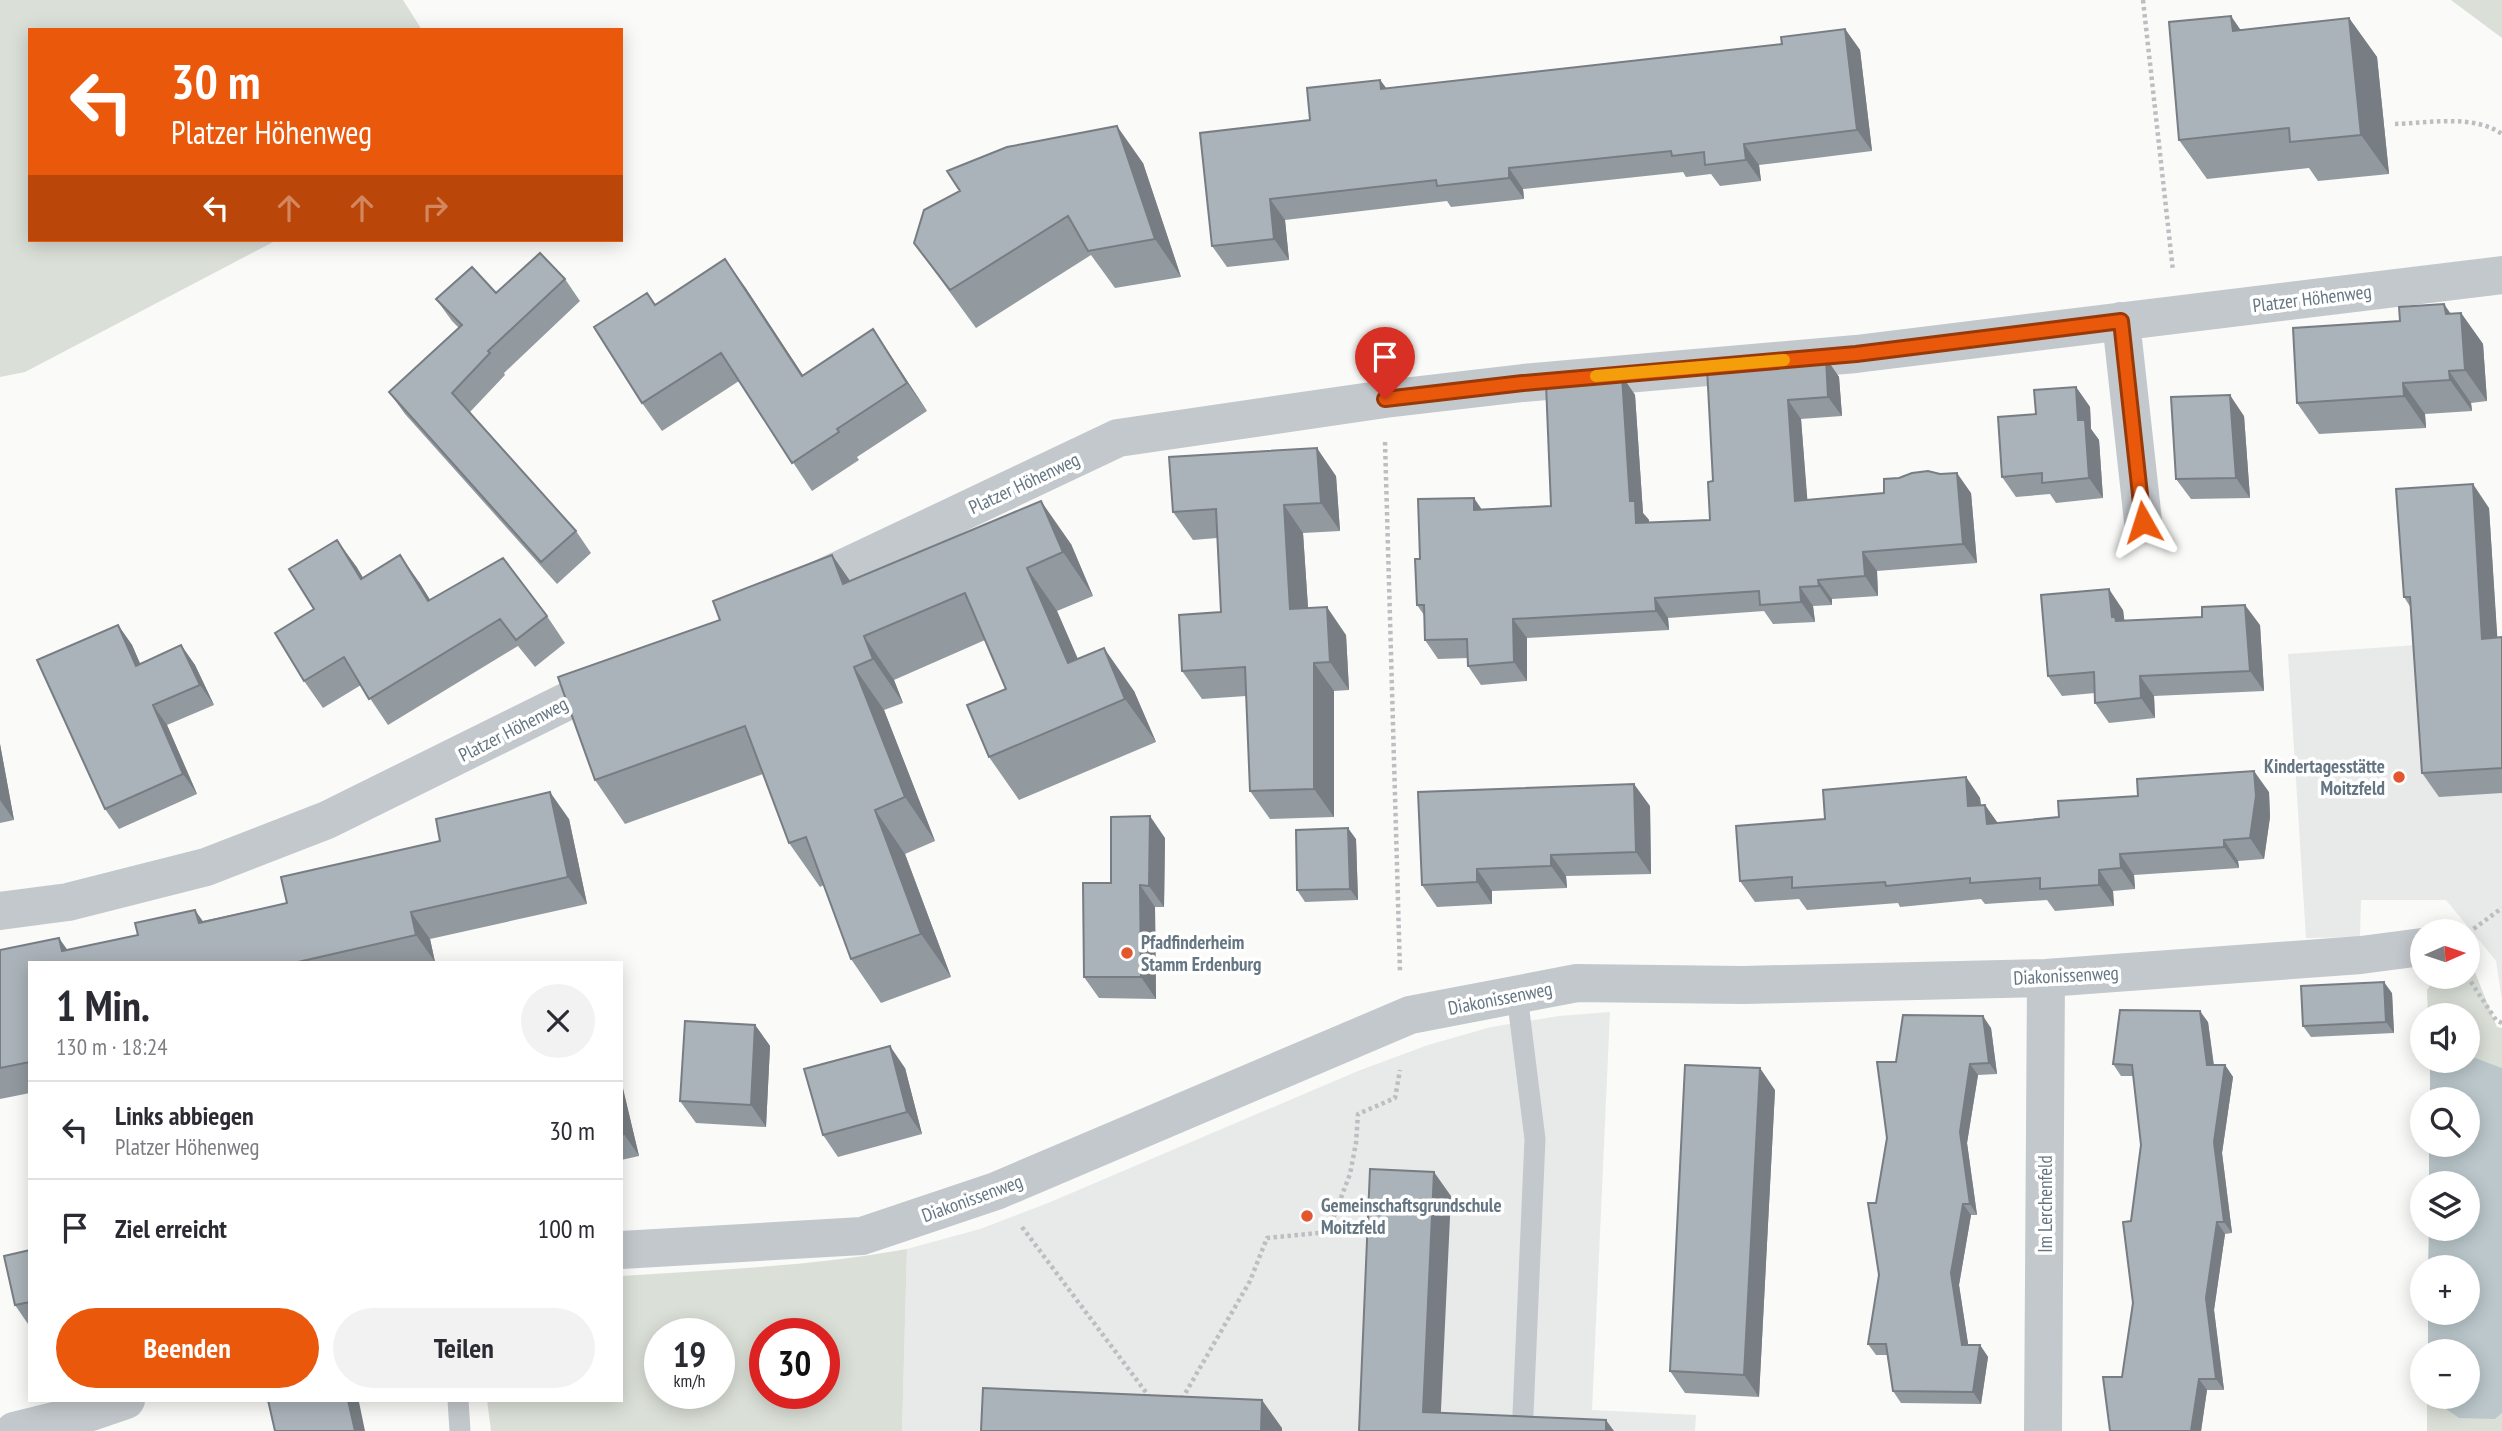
<!DOCTYPE html>
<html lang="de">
<head>
<meta charset="utf-8">
<style>
  body { margin:0; font-family:"PT Sans Narrow",sans-serif; background:#f2f2f3; color:#2b2b33; height:100vh; display:flex; flex-direction:column; font-size:26px; white-space:nowrap }
  * { box-sizing:border-box; margin:0 }
  p { font-size:23px; color:#7c7c81 }
  .icon { flex:none; width:38px; height:38px; fill:none; stroke:currentColor; stroke-width:2; stroke-linecap:round; stroke-linejoin:round }
  .map { position:relative; flex:1; overflow:hidden }
  .side { position:absolute; left:28px; top:961px; width:595px; height:441px; display:flex; flex-direction:column; background:#fff; border-radius:0px; box-shadow:0 4px 18px #0003 }
  .side>* { flex:none }
  .guide { position:absolute; left:28px; top:28px; width:595px; height:214px; border-radius:0px; box-shadow:0 4px 18px #0003; background:#ea580c; color:#fff; overflow:hidden }
  .needle { width:46px; rotate:87deg }
  .tools { position:absolute; left:2410px; top:919px; display:grid; gap:14px }
  .tools a { display:grid; place-items:center; width:70px; height:70px; border-radius:50%; background:#fff; box-shadow:0 4px 18px #0003; font-size:35px }
  .speed { position:absolute; left:644px; top:1318px; display:flex; gap:14px; font-size:35px; font-weight:700; text-align:center }
  .speed>* { display:grid; place-content:center; width:91px; height:91px; border-radius:50%; background:#fff; box-shadow:0 4px 18px #0003; line-height:1 }
  .speed small { font-size:18px; font-weight:400 }
  .speed .limit { border:10px solid #d22; background:#fff; color:#111 }
  .pin { position:absolute; display:grid; place-items:center; width:60px; height:60px; color:#fff; margin:-72px -30px; border-radius:50% 50% 50% 0; rotate:-45deg; box-shadow:0 0 7px #0007 }
  .pin .icon { rotate:45deg }
  .me { position:absolute; width:77px; margin:-38px; rotate:354deg; stroke-linejoin:round; filter:drop-shadow(0 0 5px #0008) }
  .turn { display:flex; align-items:center; gap:24px; height:147px; padding:0 28px; font-size:32px }
  .turn .icon { width:91px; height:91px; stroke-width:2.5 }
  .turn b { display:block; font-size:49px; line-height:60px }
  .lanes { display:flex; align-items:center; height:66px; padding:0 28px; background:#0003; justify-content:center; gap:35px; direction:ltr }
  .lanes .off { opacity:.35 }
  .round { display:grid; place-items:center; flex:none; width:74px; height:74px; border-radius:37px; background:#f2f2f3 }
  .overview { display:flex; align-items:center; justify-content:space-between; height:119px; padding:0 28px }
  h1 { font-size:42px; font-weight:700; line-height:52px }
  .action { display:flex; gap:14px; margin-top:auto; padding:14px 28px }
  .action a { flex:1; height:80px; border-radius:42px; background:#ea580c; color:#fff; font-size:28px; font-weight:700; line-height:80px; text-align:center }
  .action a+a { background:#f2f2f3; color:#2b2b33 }
  ul { padding:0; list-style:none }
  li { display:flex; align-items:center; gap:21px; height:98px; padding:0 28px; border-top:2px solid #e1e1e2 }
  li div { flex:1 }
  li b { display:block; font-size:26px }
  li em { font-style:normal }
  .map>svg:first-child { display:block }
  .built { fill:#e8e9e9 }
  .green { fill:#dadfd7; fill-rule:evenodd }
  .water { fill:#bbc7cb }
  .lines { fill:none; stroke-linecap:round; stroke-linejoin:round }
  .path { stroke:#bbbfc2; stroke-width:4.5; stroke-dasharray:3.5 3.5; stroke-linecap:butt }
  .lane { stroke:#c3c8cc; stroke-width:21 }
  .street { stroke:#c3c8cc; stroke-width:38 }
  .wall { fill:#929a9f }
  .shaded-wall { fill:#777d82 }
  .building { fill:#aab3b9; stroke:#777d82; stroke-width:2 }
  .route-casing { stroke:#983908; stroke-width:18 }
  .route { stroke:#ea580c; stroke-width:12 }
  .slow { stroke:#f59e0b; stroke-width:12 }
  .poi-dot { fill:#e4572e; stroke:#fff; stroke-width:2.5 }
  .labels { text-anchor:middle; dominant-baseline:central; stroke-width:7; stroke-linejoin:round; paint-order:stroke }
  .street-label { font-size:19px; fill:#657683; stroke:#fff }
  .poi-label { font-size:19px; font-weight:bold; fill:#657683; stroke:#fff; text-anchor:start }
</style>
</head>
<body>
<div class="map">
<svg width="2502" height="1431" viewBox="0 0 2502 1431">
  <rect width="100%" height="100%" fill="#fafaf8"/>
  <path class="built" d="M2502,639V1000L2496,961L2446,900H2361L2360,937L2306,938L2288,654Z
    M1610,1012L1592,1410L1696,1415L1695,1431H902L907,1249L980,1229L1048,1203L1358,1071L1428,1045L1491,1027L1559,1016Z"/>
  <path class="green" d="M0,0H403L422,30H30V240H277L25,372L0,377Z
    M2451,0H2502V38Z
    M2468,955L2497,1027L2502,1028V1068L2468,1055V1015H2428L2427,990L2436,977L2468,976Z
    M907,1249L902,1431H491L487,1400H621V1276C717,1270 813,1266 907,1249ZM660,1334H719V1393H660ZM765,1334H824V1393H765Z
    M2427,1397L2495,1419L2502,1413V1431H2427Z"/>
  <path class="water" d="M2468,1055L2502,1068V1413L2495,1419L2459,1418L2429,1397L2468,1396V1351H2428V1313L2468,1312V1267H2428L2429,1229L2468,1228V1183H2429V1145L2468,1144V1099H2430V1061L2468,1060Z"/>
  <g class="lines">
    <path class="path" d="M2143,0L2173,271
      M2395,124C2428,123 2474,114 2502,134
      M1385,442L1400,972
      M2468,933L2502,908
      M2467,976L2496,1020L2502,1023
      M1022,1227L1151,1399
      M1182,1399L1250,1281L1267,1238L1328,1232L1350,1174L1356,1143L1358,1114L1395,1098L1400,1070"/>
    <path class="lane" d="M1517,995L1535,1139L1523,1414
      M458,1400L460,1431"/>
    <path class="street" d="M2121,321L2143,521
      M795,591L1118,438L1385,399L1523,383L1856,354L2502,275
      M0,911L68,902L206,867L327,820L614,678
      M621,1250L862,1236L996,1191L1410,1015L1577,983L1742,985L2046,978L2361,955L2422,947
      M14,1431L91,1412L126,1400
      M2043,1431L2046,978"/>
  </g>
  <path class="wall" d="M2349,18L2377,57L2389,174L2318,181L2309,168L2207,179L2179,140L2241,30Z
    M1845,29L1860,50L1872,151L1759,165L1761,181L1720,186L1711,174L1686,177L1683,172L1523,189L1524,199L1451,207L1447,201L1285,220L1289,260L1227,267L1212,246L1310,120L1380,80L1387,89L1782,44Z
    M1143,163L1181,277L1115,288L1091,255L976,328L914,243Z
    M565,279L580,301L504,373L505,375L470,412L576,531L591,553L557,584L405,414L389,392L459,328L452,321L436,299L496,293Z
    M745,287L803,376L873,329L927,411L857,457L859,460L812,491L739,381L662,431L642,403L647,293L655,305Z
    M2461,313L2483,344L2487,401L2471,403L2472,411L2425,414L2426,428L2319,434L2297,403L2400,321Z
    M1826,358L1839,377L1842,416L1801,419L1807,500L1971,493L1977,563L1877,571L1878,596L1832,599V605L1813,606L1815,622L1773,624L1764,611L1668,618L1669,630L1527,638V681L1481,685L1468,666V658L1438,659L1425,640L1424,615L1417,605L1420,559L1482,509L1551,506L1622,376L1635,395L1643,513L1649,520V523L1710,520L1713,481Z
    M2076,387L2090,407L2091,429L2099,440L2103,498L2056,503L2050,494L2016,497L2002,477Z
    M2244,416L2250,498L2191,499L2176,479Z
    M1336,476L1340,531L1303,533L1308,608L1346,635L1349,690L1334,691V817L1270,819L1250,791L1246,696L1202,699L1182,671L1221,612L1217,538L1193,540L1173,512Z
    M2489,508L2497,638L2502,637V793L2439,797L2422,773L2411,608L2404,597Z
    M1071,544L1093,596L1057,611L1078,659L1134,691L1156,742L1019,800L989,757L1006,689L985,640L894,680L903,703L884,710L935,841L905,854L951,977L881,1003L851,959L824,885L820,887L789,843L763,774L625,824L595,780L720,620L832,555L850,581Z
    M356,566L363,578L419,582L430,600L547,616L565,643L535,667L518,646L388,725L361,685L323,708L304,681L314,609Z
    M2123,610L2124,621L2260,625L2264,691L2154,696L2155,718L2109,723L2095,703V693L2062,696L2048,676Z
    M118,625L132,645L140,664L181,645L195,665L214,705L167,725L197,794L119,829L105,809Z
    M0,744L14,820L0,823Z
    M1966,777L1980,798L1981,805H1985L1997,823L2059,817L2269,792L2270,817L2264,859L2238,861L2239,868L2134,875L2135,889L2113,891L2114,906L2055,911L2047,900L1985,904L1981,899L1900,907L1898,903L1807,910L1799,899L1755,902L1740,881L1825,819Z
    M1650,806L1651,874L1566,876L1567,888L1492,891V904L1437,907L1422,885Z
    M569,819L587,904L430,939L435,962H30V1093L0,1099V950H67L287,903Z
    M1165,838L1164,907H1155L1156,999L1099,998L1084,977Z
    M1356,839L1358,900L1305,902L1297,890Z
    M2392,993L2394,1033L2311,1037L2303,1026Z
    M2208,1022L2214,1065H2225L2233,1077L2222,1153L2232,1233L2225,1234L2214,1310L2224,1390H2207L2201,1431H2110L2122,1377L2133,1303L2131,1221L2141,1145L2133,1076H2121L2113,1064Z
    M755,1025L770,1046L766,1127L696,1123L680,1101Z
    M1991,1028L1997,1074L1978,1075L1967,1143L1977,1215H1971L1959,1285L1968,1345H1980L1988,1357L1981,1404L1901,1403L1893,1391L1887,1355H1876L1868,1344L1879,1275L1876,1203L1887,1138Z
    M905,1068L922,1134L838,1157L823,1135Z
    M621,1082L639,1156L621,1160Z
    M1775,1090L1759,1397L1685,1393L1670,1371Z
    M30,1250V1324H28L15,1305Z"/>
  <path class="shaded-wall" d="M2231,16L2258,55L2233,31Z
    M2349,18L2377,57L2389,174L2361,135Z
    M1845,29L1860,50L1872,151L1857,130Z
    M1380,80L1395,100L1381,89Z
    M1117,126L1143,163L1181,277L1155,239Z
    M1744,144L1759,165L1761,181L1746,160Z
    M1509,168L1523,189L1524,199L1509,178Z
    M1270,199L1285,220L1289,260L1274,239Z
    M725,259L745,287L822,404L802,376Z
    M2444,304L2462,330L2461,313L2483,344L2487,401L2465,370L2446,314Z
    M873,329L892,358L927,411L907,383Z
    M1826,358L1839,377L1842,416L1828,397Z
    M2449,371L2471,403L2472,411L2450,380Z
    M1622,376L1635,395L1643,513L1649,520L1650,543L1636,523L1630,501Z
    M2403,383L2425,414L2426,428L2404,396Z
    M2076,387L2090,407L2091,429L2099,440L2103,498L2089,478L2078,420Z
    M2230,395L2244,416L2250,498L2236,478Z
    M1788,400L1801,419L1809,520L1795,501Z
    M1317,448L1336,476L1340,531L1321,503Z
    M1957,473L1971,493L1977,563L1963,544Z
    M2473,484L2489,508L2499,663L2482,639Z
    M1474,498L1487,517L1474,510Z
    M1041,501L1071,544L1093,596L1063,552Z
    M1284,505L1303,533L1310,637L1290,609Z
    M337,540L356,566L380,606L361,579Z
    M1863,552L1877,571L1878,596L1865,576Z
    M400,555L419,582L447,627L428,601Z
    M832,555L862,598L843,584Z
    M1027,568L1057,611L1098,706L1068,663Z
    M1818,580L1832,599V605L1819,586Z
    M1800,587L1813,606L1815,622L1801,602Z
    M2109,589L2123,610L2126,632L2112,617Z
    M1655,598L1668,618L1669,630L1656,611Z
    M2245,605L2260,625L2264,691L2250,671Z
    M1327,607L1346,635L1349,690L1330,662Z
    M1513,619L1527,638V681L1514,662Z
    M118,625L132,645L150,686L136,666Z
    M864,636L894,680L903,703L873,659Z
    M181,645L195,665L214,705L200,685Z
    M1104,648L1134,691L1156,742L1125,699Z
    M1314,663L1334,691V817L1314,789Z
    M854,667L884,710L935,841L905,797Z
    M2140,676L2154,696L2155,718L2141,698Z
    M153,705L167,725L197,794L183,774Z
    M0,744L14,820L0,800Z
    M2254,771L2269,792L2270,817L2264,859L2250,838Z
    M1966,777L1980,798L1983,827L1968,806Z
    M1634,784L1650,806L1651,874L1636,852Z
    M550,792L569,819L587,904L568,877Z
    M1985,805L2000,826L1987,824Z
    M875,810L905,854L951,977L921,934Z
    M1150,816L1165,838L1164,907L1149,886Z
    M1348,828L1356,839L1358,900L1350,889Z
    M2224,840L2238,861L2239,868L2224,847Z
    M2120,854L2134,875L2135,889L2121,868Z
    M1551,855L1566,876L1567,888L1551,866Z
    M1477,869L1492,891V904L1477,882Z
    M2099,870L2113,891L2114,906L2099,885Z
    M1140,885L1155,907L1156,999L1141,977Z
    M195,910L214,937L199,923Z
    M411,912L430,939L435,962L416,935Z
    M59,938L76,962L62,951Z
    M2384,982L2392,993L2394,1033L2386,1022Z
    M2200,1011L2208,1022L2215,1076L2207,1065Z
    M1983,1016L1991,1028L1997,1074L1989,1063Z
    M755,1025L770,1046L766,1127L751,1105Z
    M890,1046L905,1068L922,1134L907,1112Z
    M1970,1064L1978,1075L1967,1143L1977,1215L1970,1204L1960,1132Z
    M2225,1065L2233,1077L2222,1153L2232,1233L2224,1222L2214,1142Z
    M1760,1068L1775,1090L1759,1397L1744,1375Z
    M621,1082L622,1084L639,1156L624,1134L621,1123Z
    M1434,1172L1451,1196L1440,1431L1423,1412Z
    M1963,1204L1971,1215L1959,1285L1970,1356L1962,1345L1951,1273Z
    M2217,1222L2225,1234L2214,1310L2224,1390L2216,1379L2206,1298Z
    M1980,1345L1988,1357L1981,1404L1973,1392Z
    M2199,1379L2207,1390L2201,1431H2191Z
    M348,1400H358L359,1402L365,1431H355Z
    M1262,1400L1282,1428V1431H1261Z
    M1606,1420L1614,1431H1606Z"/>
  <path class="building" d="M2231,16L2233,31L2349,18L2361,135L2290,142L2289,128L2179,140L2169,22Z
    M1845,29L1857,130L1744,144L1746,160L1705,165L1704,152L1672,156L1671,151L1509,168V178L1437,186L1436,180L1270,199L1274,239L1212,246L1200,133L1310,120L1307,88L1380,80L1381,89L1782,44L1781,37Z
    M1117,126L1155,239L1088,251L1068,216L950,290L914,243L924,210L960,191L947,171L1007,147Z
    M540,253L565,279L488,351L490,353L452,393L576,531L541,562L389,392L462,325L436,299L472,267L496,293Z
    M725,259L802,376L873,329L907,383L837,429L839,432L792,463L721,353L642,403L594,327L647,293L655,305Z
    M2444,304L2446,314L2461,313L2465,370L2449,371L2450,380L2403,383L2404,396L2297,403L2293,328L2400,321L2399,307Z
    M1826,358L1828,397L1788,400L1795,501L1884,493V479L1899,478L1912,473L1928,471L1940,474L1957,473L1963,544L1863,552L1865,576L1818,580L1819,586L1800,587L1801,602L1760,605L1759,591L1655,598L1656,611L1513,619L1514,662L1468,666L1467,639L1425,640L1424,605H1417L1415,559H1420L1418,499L1474,498V510L1551,506L1546,384L1622,376L1630,501H1635L1636,523L1710,520L1708,482L1713,481L1707,368Z
    M2076,387L2078,420H2085L2089,478L2042,483V473L2002,477L1998,417L2036,414L2034,390Z
    M2230,395L2236,478L2176,479L2171,397Z
    M1317,448L1321,503L1284,505L1290,609L1327,607L1330,662L1314,663V789L1250,791L1245,667L1182,671L1179,615L1221,612L1216,509L1173,512L1169,457Z
    M2473,484L2482,639L2502,637V768L2422,773L2410,597H2404L2396,489Z
    M1041,501L1063,552L1027,568L1068,663L1104,648L1125,699L989,757L967,705L1006,689L965,593L864,636L873,659L854,667L905,797L875,810L921,934L851,959L806,837L789,843L745,726L595,780L558,677L720,620L713,601L832,555L843,584Z
    M337,540L361,579L400,555L428,601L503,558L547,616L516,640L500,619L369,699L344,657L304,681L275,633L314,609L289,569Z
    M2109,589L2112,617H2115L2116,621L2202,617V607L2245,605L2250,671L2140,676L2141,698L2095,703L2094,672L2048,676L2041,595Z
    M118,625L136,666L181,645L200,685L153,705L183,774L105,809L37,660Z
    M2254,771L2256,796L2250,838L2224,840V847L2120,854L2121,868L2099,870V885L2040,889V878L1970,883V878L1886,886L1885,882L1792,888V877L1740,881L1736,826L1825,819L1823,790L1966,777L1968,806L1985,805L1987,824L2059,817L2058,801L2138,796L2137,779Z
    M1634,784L1636,852L1551,855V866L1477,869V882L1422,885L1418,792Z
    M550,792L568,877L411,912L416,935L298,962H30V1062L0,1068V950L59,938L62,951L138,935L135,923L195,910L199,923L287,903L281,877L440,841L436,819Z
    M1150,816L1149,886L1140,885L1141,977H1084L1083,883H1111V817Z
    M1348,828L1350,889L1297,890L1296,830Z
    M2384,982L2386,1022L2303,1026L2301,986Z
    M2120,1010L2200,1011L2207,1065H2225L2214,1142L2224,1222H2217L2206,1298L2216,1379H2199L2191,1431H2110L2103,1377H2122L2133,1303L2123,1222L2131,1221L2141,1145L2132,1065L2113,1064Z
    M1903,1015L1983,1016L1989,1063L1970,1064L1960,1132L1970,1204H1963L1951,1273L1962,1345H1980L1973,1392L1893,1391L1886,1344H1868L1879,1275L1868,1203H1876L1887,1138L1877,1062H1896Z
    M685,1021L755,1025L751,1105L680,1101Z
    M890,1046L907,1112L823,1135L804,1069Z
    M1685,1065L1760,1068L1744,1375L1670,1371Z
    M621,1123L624,1134L621,1135Z
    M1370,1169L1434,1172L1423,1412L1606,1420V1431H1359Z
    M30,1250V1302L15,1305L4,1256Z
    M983,1388L1262,1400L1261,1431H981Z
    M268,1400H348L355,1431H275Z"/>
  <g class="lines">
    <g class="route-casing">
      <path id="route" d="M1385,399L1523,383L1856,354L2121,321L2143,522"/>
    </g>
    <use href="#route" class="route"/>
    <path class="slow" d="M1596,376L1784,360"/>
  </g>
  <g class="poi-dot">
    <circle cx="2399" cy="777" r="7"/>
    <circle cx="1127" cy="953" r="7"/>
    <circle cx="1307" cy="1216" r="7"/>
  </g>
  <g class="labels">
    <g class="street-label">
      <text transform="translate(2312 298) rotate(-7)">Platzer Höhenweg</text>
      <text transform="translate(1024 483) rotate(-25)">Platzer Höhenweg</text>
      <text transform="translate(513 729) rotate(-27)">Platzer Höhenweg</text>
      <text transform="translate(2066 975) rotate(-3)">Diakonissenweg</text>
      <text transform="translate(1500 998) rotate(-11)">Diakonissenweg</text>
      <text transform="translate(972 1198) rotate(-20)">Diakonissenweg</text>
      <text transform="translate(2045 1204) rotate(-90)">Im Lerchenfeld</text>
    </g>
    <g class="poi-label">
      <text x="2385" y="766" text-anchor="end">Kindertagesstätte<tspan x="2385" dy="22">Moitzfeld</tspan></text>
      <text x="1141" y="942">Pfadfinderheim<tspan x="1141" dy="22">Stamm Erdenburg</tspan></text>
      <text x="1321" y="1205">Gemeinschaftsgrundschule<tspan x="1321" dy="22">Moitzfeld</tspan></text>
    </g>
  </g>
</svg>
<div class="tools">
<a><svg class="needle" viewBox="-14 -14 28 28"><path d="M0-13l5 13h-10z" fill="#e53935"/><path d="M0 13l5-13h-10z" fill="#7c7c81"/></svg></a>
<a><svg class="icon" aria-label="sound" viewBox="0 0 24 24"><path d="M4 9h4l5-4v14l-5-4H4zM17 9q2 3 0 6"/></svg></a>
<a><svg class="icon" aria-label="search" viewBox="0 0 24 24"><circle cx="10" cy="10" r="6"/><path d="M15 15l6 6"/></svg></a>
<a><svg class="icon" aria-label="layers" viewBox="0 0 24 24"><path d="M12 4l9 5-9 5-9-5zM3 14l9 5 9-5"/></svg></a>
<a>+</a>
<a>−</a>
</div>
<div class="speed"><div>19<small>km/h</small></div><div class="limit">30</div></div>
<div class="pin" style="left:1385px;top:399px;background:#d93025"><svg class="icon" aria-label="arrive" viewBox="0 0 24 24"><path d="M6 21V4h12l-3 4 3 4H6"/></svg></div>
<svg class="me" style="left:2143px;top:522px" viewBox="-20 -20 40 40"><path d="M0-17L14 15 0 8-14 15z" fill="#ea580c" stroke="#fff" stroke-width="4"/></svg>
<div class="guide">
<div class="turn"><svg class="icon" aria-label="left" viewBox="0 0 24 24"><path d="M17 20v-9H6M10 6l-5 5 5 5"/></svg><div><b>30 m</b>Platzer Höhenweg</div></div>
<div class="lanes"><svg class="icon" aria-label="left" viewBox="0 0 24 24"><path d="M17 20v-9H6M10 6l-5 5 5 5"/></svg><svg class="icon off" aria-label="ahead" viewBox="0 0 24 24"><path d="M12 20V5M6 11l6-6 6 6"/></svg><svg class="icon off" aria-label="ahead" viewBox="0 0 24 24"><path d="M12 20V5M6 11l6-6 6 6"/></svg><svg class="icon off" aria-label="right" viewBox="0 0 24 24"><path d="M7 20v-9h11M14 6l5 5-5 5"/></svg></div>
</div>
<section class="side">
<div class="overview"><div><h1>1 Min.</h1><p>130 m · 18:24</p></div><a class="round"><svg class="icon" aria-label="close" viewBox="0 0 24 24"><path d="M6 6l12 12M18 6L6 18"/></svg></a></div>
<ul>
<li><svg class="icon" aria-label="left" viewBox="0 0 24 24"><path d="M17 20v-9H6M10 6l-5 5 5 5"/></svg><div><b>Links abbiegen</b><p>Platzer Höhenweg</p></div><em>30 m</em></li>
<li><svg class="icon" aria-label="arrive" viewBox="0 0 24 24"><path d="M6 21V4h12l-3 4 3 4H6"/></svg><div><b>Ziel erreicht</b></div><em>100 m</em></li>
</ul>
<div class="action"><a>Beenden</a><a>Teilen</a></div>
</section>
</div>
</body>
</html>
